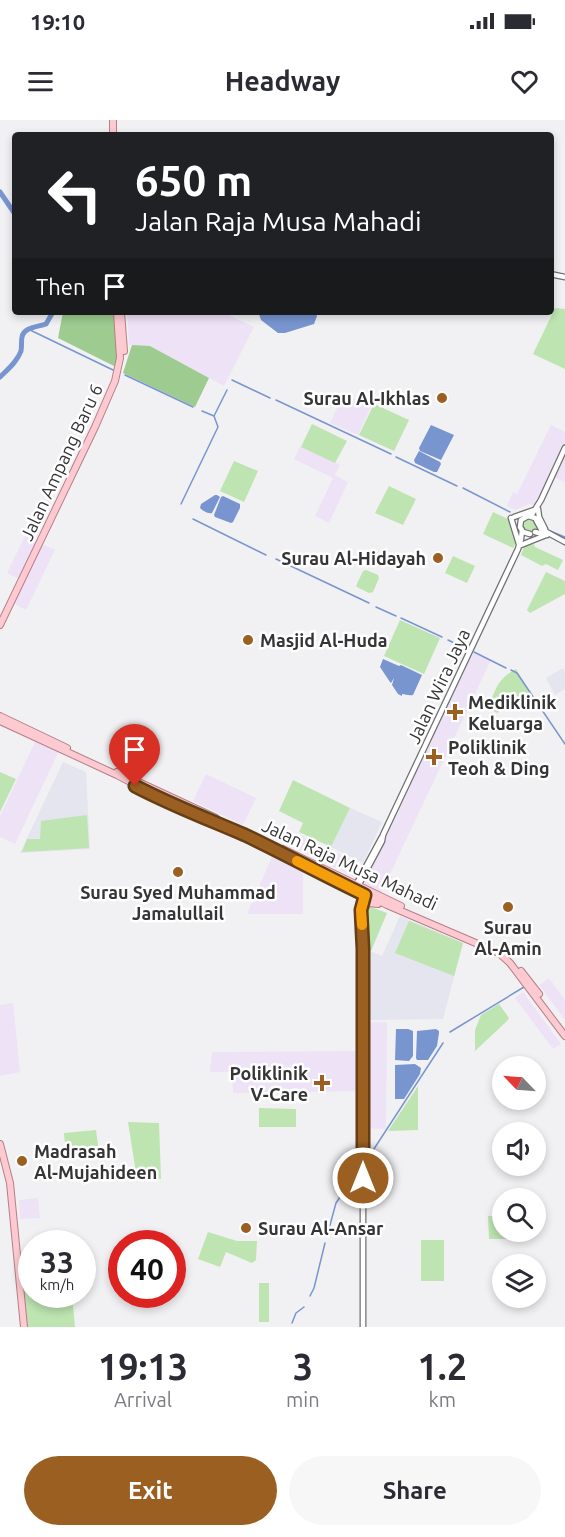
<!DOCTYPE html>
<html lang="en">
<head>
<meta charset="utf-8">
<style>
  body { margin:0; font-family:Ubuntu,sans-serif; background:#f7f7f7; color:#2b2b33; height:100vh; display:flex; flex-direction:column; font-size:22px; white-space:nowrap }
  * { box-sizing:border-box; margin:0 }
  p { font-size:20px; color:#7c7c81 }
  .icon { flex:none; width:33px; height:33px; fill:none; stroke:currentColor; stroke-width:2; stroke-linecap:round; stroke-linejoin:round }
  .map { position:relative; height:1207px; overflow:hidden }
  .sheet { display:flex; flex-direction:column; background:#fff; flex:1 }
  .sheet>* { flex:none }
  .hud { position:absolute; left:12px; top:12px; width:542px; height:183px; border-radius:6px; box-shadow:0 3px 9px #0003; background:#202124; color:#fff; overflow:hidden }
  .needle { width:39px; rotate:295deg }
  .fabs { position:absolute; left:492px; top:936px; display:grid; gap:12px }
  .fabs a { display:grid; place-items:center; width:54px; height:54px; border-radius:50%; background:#fff; box-shadow:0 3px 9px #0003; font-size:30px }
  .speed { position:absolute; left:18px; top:1110px; display:flex; gap:12px; font-size:30px; font-weight:700; text-align:center }
  .speed>* { display:grid; place-content:center; width:78px; height:78px; border-radius:50%; background:#fff; box-shadow:0 3px 9px #0003; line-height:1 }
  .speed small { font-size:15px; font-weight:400 }
  .speed .limit { border:9px solid #d22; background:#fff; color:#111 }
  .pin { position:absolute; display:grid; place-items:center; width:51px; height:51px; color:#fff; margin:-62px -26px; border-radius:50% 50% 50% 0; rotate:-45deg; box-shadow:0 0 6px #0007 }
  .pin .icon { rotate:45deg }
  .me { position:absolute; width:66px; margin:-33px; rotate:0deg; stroke-linejoin:round; filter:drop-shadow(0 0 4px #0008) }
  .turn { display:flex; align-items:center; gap:21px; height:126px; padding:0 24px; font-size:27px }
  .turn .icon { width:78px; height:78px; stroke-width:2.5 }
  .turn b { display:block; font-size:42px; line-height:51px }
  .then { display:flex; align-items:center; height:57px; padding:0 24px; background:#0003; gap:12px; font-size:22px }
  .eta { display:flex; justify-content:space-evenly; align-items:center; height:102px; text-align:center }
  .eta b { font-size:36px; font-weight:700; line-height:42px }
  .cta { display:flex; gap:12px; margin-top:auto; padding:12px 24px }
  .cta a { flex:1; height:69px; border-radius:36px; background:#9b6021; color:#fff; font-size:24px; font-weight:700; line-height:69px; text-align:center }
  .cta a+a { background:#f7f7f7; color:#2b2b33 }
  .status { display:flex; justify-content:space-between; align-items:center; height:42px; padding:0 30px; background:#fff; direction:ltr }
  .status svg { height:16px; fill:currentColor }
  header { display:flex; justify-content:space-between; align-items:center; height:78px; padding:0 24px; background:#fff; font-size:27px; font-weight:700 }
  .map>svg:first-child { display:block }
  .commercial { fill:#eee2f6 }
  .built { fill:#e4e5ee }
  .green { fill:#bde4b1 }
  .forest { fill:#9dcb90 }
  .water { fill:#7895d0 }
  .lines { fill:none; stroke-linecap:round; stroke-linejoin:round }
  .stream { stroke:#7895d0; stroke-width:1.5 }
  .river { stroke:#7895d0; stroke-width:5 }
  .minor-casing { stroke:#707072; stroke-width:7 }
  .major-casing { stroke:#b67f87; stroke-width:8 }
  .minor { stroke:#fff; stroke-width:4.5 }
  .major { stroke:#fdcad1; stroke-width:6 }
  .route-casing { stroke:#653e15; stroke-width:15 }
  .route { stroke:#9b6021; stroke-width:10 }
  .slow { stroke:#f59e0b; stroke-width:10 }
  .poi-dot { fill:#9b6021; stroke:#fefeff; stroke-width:2 }
  .labels { text-anchor:middle; dominant-baseline:central; stroke-width:5; stroke-linejoin:round; paint-order:stroke }
  .poi-label { font-size:18px; font-weight:bold; fill:#353536; stroke:#fefeff; text-anchor:start }
  .street-label { font-size:18px; fill:#353536; stroke:#fefeff }
</style>
</head>
<body>
<div class="status"><b>19:10</b><svg viewBox="0 0 49 12"><path d="M0 12V9h3v3zM5 12V6h3v6zM10 12V3h3v9zM15 12V0h3v12zM26 1h20v11H26zM47 4h2v5h-2z"/></svg></div>
<header><svg class="icon" aria-label="menu" viewBox="0 0 24 24"><path d="M4 6h16M4 12h16M4 18h16"/></svg>Headway<svg class="icon" aria-label="heart" viewBox="0 0 24 24"><path d="M12 20l-8-8c-3-5 5-10 8-4 3-6 11-1 8 4z"/></svg></header>
<div class="map">
<svg width="565" height="1207" viewBox="0 0 565 1207">
  <rect width="100%" height="100%" fill="#f1f1f3"/>
  <path class="commercial" d="M127,192H222L254,207L224,266L150,226L129,225Z
    M344,274L371,287L358,315L330,303Z
    M551,305L565,312V362L552,356L536,385L529,384L515,390L507,386L513,372L517,374Z
    M300,326L340,345L335,355L348,362L329,403L315,396L333,358L294,339Z
    M25,416L55,430L26,490L10,482L21,460L7,453Z
    M473,532L491,540L381,773L364,765Z
    M36,620L59,631L15,724L0,717V696Z
    M206,654L256,678L243,705L193,681Z
    M295,713L363,745L357,758L289,726Z
    M275,730L303,744V794H247Z
    M549,858L565,880V900L539,865Z
    M523,872L561,924L553,929L515,878Z
    M13,883L20,952L0,956V885Z
    M387,902L386,1009L363,1008V971L233,973L232,952H210L212,932L363,931V903Z
    M38,1078L40,1098L20,1099L19,1080Z"/>
  <path class="built" d="M563,548L565,552V569L555,575L546,558Z
    M63,642L86,652L90,729L20,733Z
    M350,688L382,702L363,743L331,727Z
    M400,796L463,823L443,899L368,900L367,830L382,836Z"/>
  <path class="green" d="M555,188L565,189V249L533,234Z
    M374,284L409,300L394,331L359,315Z
    M312,304L347,321L335,343L301,327Z
    M234,341L258,351L244,382L220,371Z
    M389,366L416,379L403,405L375,393Z
    M493,392L510,400L517,421L513,428L483,414Z
    M521 405a8 8 0 1 1 16 0a8 8 0 1 1-16 0Z
    M534,424L535,427L563,440L558,450L546,444L542,446L521,435L524,427Z
    M453,436L475,446L467,463L445,453Z
    M366,450L378,455L379,458L373,472L369,473L357,467L356,466L363,451Z
    M546,452L565,461V474L530,493L527,490Z
    M400,500L440,518L424,554L384,536Z
    M516,549L530,572L497,593L488,588C496,569 497,559 516,549Z
    M0,652L16,659L0,692Z
    M293,660L350,688L331,727L299,712L303,703L279,691Z
    M87,695L89,728L22,732L27,719H40L41,701Z
    M368,786L387,793L371,831L367,829Z
    M409,801L463,823L454,856L395,833Z
    M499,884L509,898L507,901L475,931V910L481,895Z
    M418,966V1010L388,1011Z
    M259,988L296,989V1007H259Z
    M128,1002L159,1003L161,1059H137Z
    M96,1010L99,1032L66,1037L64,1013Z
    M488,1096H502V1112H526V1119H489Z
    M208,1112L237,1121H257L256,1140L252,1143L226,1132L220,1147L198,1139Z
    M421,1120H444V1161H421Z
    M31,1162L32,1174L72,1175L75,1207H26L23,1163Z
    M259,1163H269V1202H259Z"/>
  <path class="forest" d="M63,192H114L117,229L116,247L58,218Z
    M132,225L150,226L209,258L195,287L123,253Z"/>
  <path class="water" d="M260,192H315L317,196L314,204L285,213H278L261,200L259,194Z
    M431,305L454,315L441,340L420,331L419,328Z
    M419,331L440,342L441,344L437,352H434L415,343L414,340Z
    M215,375H217L220,377L212,393C208,394 203,391 200,388L201,384Z
    M223,376L240,384V388L233,402L231,403L215,397L214,395L221,377Z
    M383,539L399,546L401,545L422,555L413,575C408,576 406,574 402,574V576L398,574L392,565L394,558L391,563L390,562L380,547Z
    M396,909H408L413,911V936L409,941L395,940Z
    M436,909L439,911V913L437,926L428,940H417L416,938L417,911Z
    M415,944L421,948L420,954L404,979H395V945Z"/>
  <g class="lines">
    <path class="stream" d="M28,209L113,250
      M125,255L193,287
      M232,260L270,278
      M276,280L391,334
      M214,296L227,270
      M396,337L457,366
      M463,368L510,392
      M181,384L218,307L214,296L202,291
      M193,399L266,435
      M550,411L565,417
      M276,439L369,483
      M376,487L396,496
      M401,498L442,517
      M448,520L467,529
      M474,532L506,548
      M511,550L517,553L565,624
      M450,912L524,867
      M370,1035L443,923
      M327,1116L336,1083L357,1052
      M310,1176L314,1168L325,1123
      M292,1203L296,1193L304,1187"/>
    <path class="river" d="M0,72L15,94
      M0,257C8,249 17,242 21,231C22,226 21,221 22,217C24,207 38,207 46,204L53,192"/>
    <g class="minor-casing">
      <path id="minor" d="M550,154L565,157
        M538,389L539,397L545,409
        M531,396L541,380L565,328
        M514,397L534,390
        M511,398L519,424
        M535,412L547,415
        M530,414L523,412L520,407L521,400L528,396L535,398L541,409L565,422
        M521,425L546,415
        M356,765L382,717
        M357,768L382,721L383,715L518,429L521,419L522,410
        M363,1207V877L361,790L365,775"/>
    </g>
    <g class="major-casing">
      <path id="major" d="M113,0V15
        M121,192L124,231
        M0,505L95,307L115,261L120,238L117,192
        M0,596L67,628
        M0,601L117,655L178,687L217,703L264,724L387,785L499,833L510,843L565,916
        M117,652L216,698
        M283,729L401,786
        M364,789L365,786L369,783L378,784
        M521,851L539,874
        M0,1024L10,1063L24,1207"/>
    </g>
    <use href="#minor" class="minor"/>
    <use href="#major" class="major"/>
  </g>
  <g class="lines">
    <g class="route-casing">
      <path id="route" d="M135,666C171,685 208,699 245,715C285,734 325,756 365,775L361,790L363,829V1058"/>
    </g>
    <use href="#route" class="route"/>
    <path class="slow" d="M297,741L365,775L361,790L362,805"/>
  </g>
  <g class="poi-dot">
    <circle cx="442" cy="278" r="6"/>
    <circle cx="438" cy="438" r="6"/>
    <circle cx="248" cy="520" r="6"/>
    <path d="M452 583h6v6h6v6h-6v6h-6v-6h-6v-6h6z"/>
    <path d="M431 628h6v6h6v6h-6v6h-6v-6h-6v-6h6z"/>
    <circle cx="178" cy="752" r="6"/>
    <circle cx="508" cy="787" r="6"/>
    <path d="M319 954h6v6h6v6h-6v6h-6v-6h-6v-6h6z"/>
    <circle cx="22" cy="1041" r="6"/>
    <circle cx="246" cy="1108" r="6"/>
  </g>
  <g class="labels">
    <g class="poi-label">
      <text x="430" y="278" text-anchor="end">Surau Al-Ikhlas</text>
      <text x="426" y="438" text-anchor="end">Surau Al-Hidayah</text>
      <text x="260" y="520">Masjid Al-Huda</text>
      <text x="468" y="582">Mediklinik<tspan x="468" dy="21">Keluarga</tspan></text>
      <text x="448" y="627">Poliklinik<tspan x="448" dy="21">Teoh &amp; Ding</tspan></text>
      <text x="178" y="772" text-anchor="middle">Surau Syed Muhammad<tspan x="178" dy="21">Jamalullail</tspan></text>
      <text x="508" y="807" text-anchor="middle">Surau<tspan x="508" dy="21">Al-Amin</tspan></text>
      <text x="308" y="953" text-anchor="end">Poliklinik<tspan x="308" dy="21">V-Care</tspan></text>
      <text x="34" y="1031">Madrasah<tspan x="34" dy="21">Al-Mujahideen</tspan></text>
      <text x="258" y="1108">Surau Al-Ansar</text>
    </g>
    <g class="street-label">
      <text transform="translate(61 342) rotate(-65)">Jalan Ampang Baru 6</text>
      <text transform="translate(438 566) rotate(-65)">Jalan Wira Jaya</text>
      <text transform="translate(350 744) rotate(25)">Jalan Raja Musa Mahadi</text>
    </g>
  </g>
</svg>
<div class="fabs">
<a><svg class="needle" viewBox="-14 -14 28 28"><path d="M0-13l5 13h-10z" fill="#e53935"/><path d="M0 13l5-13h-10z" fill="#7c7c81"/></svg></a>
<a><svg class="icon" aria-label="sound" viewBox="0 0 24 24"><path d="M4 9h4l5-4v14l-5-4H4zM17 9q2 3 0 6"/></svg></a>
<a><svg class="icon" aria-label="search" viewBox="0 0 24 24"><circle cx="10" cy="10" r="6"/><path d="M15 15l6 6"/></svg></a>
<a><svg class="icon" aria-label="layers" viewBox="0 0 24 24"><path d="M12 4l9 5-9 5-9-5zM3 14l9 5 9-5"/></svg></a>
</div>
<div class="speed"><div>33<small>km/h</small></div><div class="limit">40</div></div>
<div class="pin" style="left:135px;top:666px;background:#d93025"><svg class="icon" aria-label="arrive" viewBox="0 0 24 24"><path d="M6 21V4h12l-3 4 3 4H6"/></svg></div>
<svg class="me" style="left:363px;top:1058px" viewBox="-20 -20 40 40"><circle r="17" fill="#9b6021" stroke="#fff" stroke-width="3"/><path d="M0-11L8 9 0 5-8 9z" fill="#fff"/></svg>
<div class="hud">
<div class="turn"><svg class="icon" aria-label="left" viewBox="0 0 24 24"><path d="M17 20v-9H6M10 6l-5 5 5 5"/></svg><div><b>650 m</b>Jalan Raja Musa Mahadi</div></div>
<div class="then">Then<svg class="icon" aria-label="arrive" viewBox="0 0 24 24"><path d="M6 21V4h12l-3 4 3 4H6"/></svg></div>
</div>
</div>
<section class="sheet">
<div class="eta">
<div><b>19:13</b><p>Arrival</p></div>
<div><b>3</b><p>min</p></div>
<div><b>1.2</b><p>km</p></div>
</div>
<div class="cta"><a>Exit</a><a>Share</a></div>
</section>
</body>
</html>
